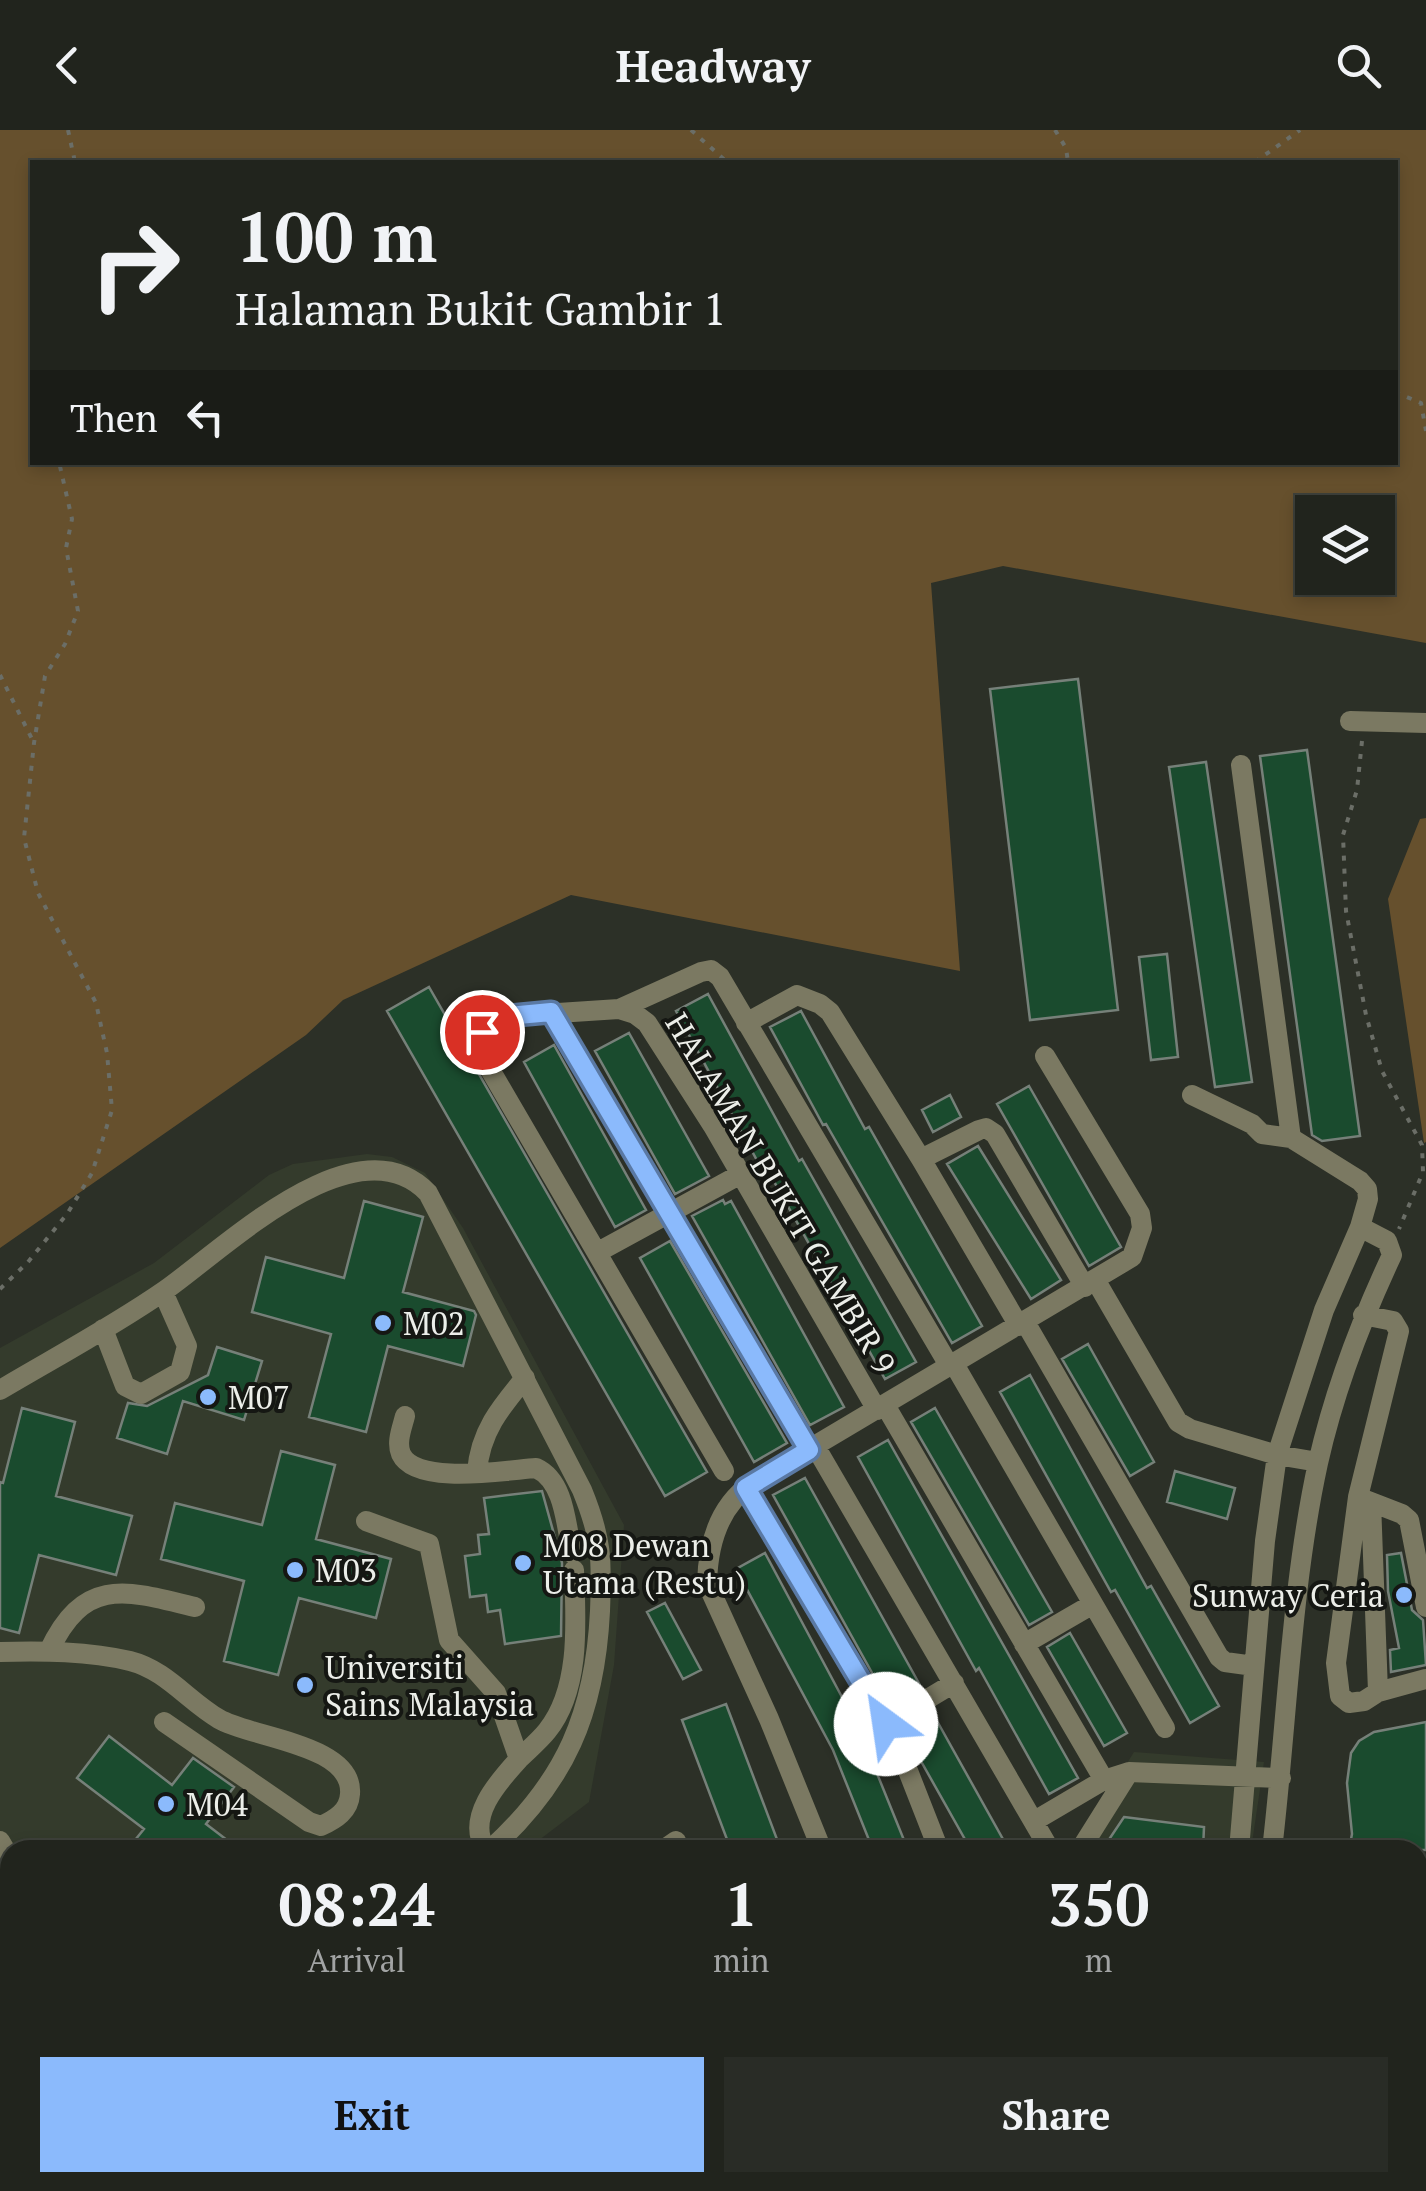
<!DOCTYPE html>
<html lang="en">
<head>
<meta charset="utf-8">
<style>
  body { margin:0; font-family:"PT Serif",serif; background:#292c26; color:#f1f3f6; height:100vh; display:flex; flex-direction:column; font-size:38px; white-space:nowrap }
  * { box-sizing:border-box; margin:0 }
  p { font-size:32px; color:#a2a4a4 }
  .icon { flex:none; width:55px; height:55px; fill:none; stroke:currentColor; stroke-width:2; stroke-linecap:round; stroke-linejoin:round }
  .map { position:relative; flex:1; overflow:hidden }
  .panel { position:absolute; left:0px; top:1710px; width:1428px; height:352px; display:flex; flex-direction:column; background:#21241d; border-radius:30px 30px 0 0; box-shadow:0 5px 15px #0003,0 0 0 2px #3e413b }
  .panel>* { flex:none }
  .guide { position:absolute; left:30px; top:30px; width:1368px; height:305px; border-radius:0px; box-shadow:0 5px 15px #0003,0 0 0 2px #3e413b; background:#21241d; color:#f1f3f6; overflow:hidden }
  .controls { position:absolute; left:1295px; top:365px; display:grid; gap:20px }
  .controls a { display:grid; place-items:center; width:100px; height:100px; border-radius:0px; background:#21241d; box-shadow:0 5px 15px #0003,0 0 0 2px #3e413b; font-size:50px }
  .pin { position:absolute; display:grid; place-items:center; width:85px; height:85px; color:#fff; margin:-42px; border:5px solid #fff; border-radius:50%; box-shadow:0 2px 10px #0007 }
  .me { position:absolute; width:110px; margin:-55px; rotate:329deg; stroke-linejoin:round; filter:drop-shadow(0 0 8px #0008) }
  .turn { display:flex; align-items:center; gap:35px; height:210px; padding:0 40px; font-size:45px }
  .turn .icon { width:130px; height:130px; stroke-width:2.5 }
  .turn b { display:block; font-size:70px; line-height:85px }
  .then { display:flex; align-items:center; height:95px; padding:0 40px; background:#0003; gap:20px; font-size:38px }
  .eta { display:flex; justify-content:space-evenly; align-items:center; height:170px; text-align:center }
  .eta b { font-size:60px; font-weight:700; line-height:70px }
  .cta { display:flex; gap:20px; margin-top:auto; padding:20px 40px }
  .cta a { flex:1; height:115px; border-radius:0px; background:#8bbafc; color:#111; font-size:40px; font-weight:700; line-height:115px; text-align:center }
  .cta a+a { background:#292c26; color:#f1f3f6 }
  header { display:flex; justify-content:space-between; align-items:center; height:130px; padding:0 40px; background:#21241d; font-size:45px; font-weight:700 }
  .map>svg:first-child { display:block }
  .built { fill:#343b2c }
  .green { fill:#66502d; fill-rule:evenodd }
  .building { fill:#1a4b2e; stroke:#768079; stroke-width:2.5 }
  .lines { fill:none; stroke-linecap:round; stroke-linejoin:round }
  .path { stroke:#6b6e67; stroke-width:4; stroke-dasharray:5 8; stroke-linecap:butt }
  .minor { stroke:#7b7962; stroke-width:20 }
  .major { stroke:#c7c395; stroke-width:25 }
  .route-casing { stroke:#5a79a4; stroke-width:25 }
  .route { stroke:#8bbafc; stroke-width:18 }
  .poi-dot { fill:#8bbafc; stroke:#151713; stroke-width:4 }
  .labels { text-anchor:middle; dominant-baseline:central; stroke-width:8; stroke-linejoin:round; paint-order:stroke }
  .street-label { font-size:32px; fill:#eceee9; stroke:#151713 }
  .poi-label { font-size:32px; fill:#eceee9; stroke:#151713; text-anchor:start }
</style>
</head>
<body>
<header><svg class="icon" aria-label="back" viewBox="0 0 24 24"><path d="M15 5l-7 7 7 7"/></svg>Headway<svg class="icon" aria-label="search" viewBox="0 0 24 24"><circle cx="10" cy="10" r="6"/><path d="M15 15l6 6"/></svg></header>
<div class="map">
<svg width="1426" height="2061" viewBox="0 0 1426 2061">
  <rect width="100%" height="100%" fill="#2c3027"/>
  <path class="built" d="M367,1024L392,1027L425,1043L463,1098L624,1395L614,1535L589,1672L526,1720H10V2052H641L647,2061H0V1218L154,1133L269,1045L293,1034Z
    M1134,1622L1264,1632L1251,1720H1073Z
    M1426,1953V2058L1415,2055V2061H1200L1216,2052H1418V1955Z
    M750,2052L983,2053L966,2061H735Z"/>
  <path class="green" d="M0,0H1426V513L1003,436L931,453L960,841L571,765L343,870L306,905L0,1118ZM32,32H1395V332H32ZM1312,382H1378V448H1312Z
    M1426,688V1012L1424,1013L1388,769L1420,689Z
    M10,1999V2052L144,2053L149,2061H0V2005Z"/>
  <path class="building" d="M1078,549L1118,880L1030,890L990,559Z
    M1307,620L1360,1006L1322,1011L1312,1005L1260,626Z
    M1206,632L1252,952L1215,957L1169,637Z
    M1167,824L1178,927L1151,930L1139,827Z
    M429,857L707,1342L665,1366L387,881Z
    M708,864L799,1031L802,1029L916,1232L885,1249L763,1032L759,1034L676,881Z
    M801,881L865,999L869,997L982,1196L952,1213L826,994L823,995L816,982L770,897Z
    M629,903L709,1046L675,1064L595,921Z
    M554,915L646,1080L615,1097L524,932Z
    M1029,956L1121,1117L1089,1136L997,974Z
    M950,965L961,987L933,1002L922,980Z
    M978,1016L1061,1150L1031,1169L947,1034Z
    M723,1070L725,1074L731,1071L844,1277L810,1295L692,1086Z
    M364,1071L423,1087L403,1162L474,1181L476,1185L463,1236L388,1216L366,1302L309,1287L331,1204L252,1182L266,1127L344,1148Z
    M670,1111L787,1313L754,1332L640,1128Z
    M1088,1214L1154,1332L1130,1346L1062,1229Z
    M217,1217L262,1231L244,1290L183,1271L167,1324L117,1308L128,1273L147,1276L208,1245Z
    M1030,1245L1147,1458L1151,1456L1219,1576L1190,1593L1115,1460L1111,1462L1000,1262Z
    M22,1278L75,1292L56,1366L132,1386L116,1445L39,1425L19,1503L0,1498V1352L3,1353Z
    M935,1278L1052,1482L1029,1495L911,1292Z
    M888,1310L1078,1648L1049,1664L979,1538L976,1541L858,1327Z
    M281,1321L335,1335L316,1409L391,1429L376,1488L299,1468L278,1545L224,1531L244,1451L161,1429L175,1373L262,1395Z
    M1175,1341L1235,1358L1227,1389L1167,1372Z
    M805,1348L921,1557L890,1575L773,1365Z
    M542,1361L562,1433L561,1506L505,1514L500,1480L488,1482L486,1465L470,1467L465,1426L480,1424L478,1405L489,1404L484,1368Z
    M765,1423L859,1599L908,1720H873L833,1620L736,1439Z
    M1401,1423L1412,1480L1423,1490L1426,1535L1391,1542L1390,1520L1399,1518L1388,1461L1387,1425Z
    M665,1473L701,1540L683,1549L647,1482Z
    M1070,1503L1127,1603L1104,1616L1047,1517Z
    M726,1574L781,1720H731L682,1590Z
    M932,1582L1009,1720H971L913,1617L904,1599Z
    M1426,1592V1720H1349L1352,1704L1347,1653L1351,1623L1359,1611L1374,1602Z
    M109,1606L172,1655L193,1628L234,1657L206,1694L240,1720H127L144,1699L77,1648Z
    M1124,1687L1204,1697L1203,1720H1102Z"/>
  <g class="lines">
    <path class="path" d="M68,0L75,32
      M691,0L727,32
      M1055,0L1066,18L1068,32
      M1255,32L1300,0
      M1395,262L1421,273L1426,301
      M0,545L34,613
      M1362,611L1357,660L1343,705L1346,781L1366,885L1382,941L1422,1015L1423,1042L1399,1099
      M0,1159L28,1132L67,1084L92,1043L112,980L107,923L96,873L38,763L24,708L34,613L45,546L65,514L78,481L66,418L72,389L59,332"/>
    <path class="minor" d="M1350,591L1426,593
      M1241,635L1291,1008
      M619,879L701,842L711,840L720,847L950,1237
      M551,882L809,1320
      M746,893L797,865L820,874L830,882L921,1029L1019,1196
      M1192,965L1252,994L1262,1004L1291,1008L1360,1051L1367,1059L1368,1069L1360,1097L1324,1180L1277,1325L1265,1411L1239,1720
      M921,1029L979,1000L986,998L995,1004L1085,1157
      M598,1122L741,1044
      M1096,1151L1178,1292L1190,1299L1277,1325L1318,1332
      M1025,1192L1219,1527L1225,1532L1254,1536
      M103,1199L125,1256L141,1264L180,1242L187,1216L163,1162
      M954,1234L1165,1598
      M0,1260C54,1228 112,1197 164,1161C223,1120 356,988 428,1063L582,1360C602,1409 602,1429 600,1481C595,1583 566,1651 490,1720
      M885,1275L1104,1650
      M405,1286C402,1298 396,1312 401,1324C416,1356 507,1340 536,1338C565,1351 566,1396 572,1423
      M815,1316L1050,1720
      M724,1341L481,924C478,907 482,897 497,887L619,879L635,884L647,893L713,996L877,1280
      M477,1342C480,1302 500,1278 525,1248
      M746,1358L901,1623L939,1720
      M1358,1367L1371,1372L1378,1562L1364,1571L1349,1573L1340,1566L1336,1533L1358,1367L1399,1201L1393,1191L1363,1185
      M1371,1372L1402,1384L1409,1390L1426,1477
      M366,1391L429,1414L449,1510L496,1563L519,1629C498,1652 465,1688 486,1720
      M1024,1514L1093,1474
      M49,1521C84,1446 126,1460 195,1477
      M0,1522C43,1521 88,1521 130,1531C166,1540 188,1571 219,1589C251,1608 354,1614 350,1664C349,1681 336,1689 321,1696L309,1692L164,1592
      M1378,1562L1426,1549
      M886,1594L954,1553
      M519,1629C528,1620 539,1611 547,1601C581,1559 576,1491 574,1440
      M1036,1690L1104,1650L1129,1642L1281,1648
      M0,1711L10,1728
      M663,1720L676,1711
      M822,1720L769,1589L707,1453C708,1414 719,1376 752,1353L1132,1127L1142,1098L1140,1084L1045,926
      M1080,1720L1129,1642
      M1272,1720C1287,1593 1291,1457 1318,1333C1334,1262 1361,1191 1392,1125L1387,1111L1360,1097
      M0,1796L10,1813
      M0,1841L10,1835
      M0,1964L10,1959
      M194,2052L199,2061
      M614,2052L619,2061
      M970,2052L973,2061
      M329,2061L331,2052
      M744,2061L759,2052
      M937,2061L953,2052"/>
    <path class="major" d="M1418,1896L1426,1893
      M1418,1938L1426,1934
      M1056,2061L1074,2052
      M1144,2061L1162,2052"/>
  </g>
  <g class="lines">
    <g class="route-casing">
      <path id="route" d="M482,902L497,887L551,882L809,1320L746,1358L886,1594"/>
    </g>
    <use href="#route" class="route"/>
  </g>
  <g class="poi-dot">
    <circle cx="383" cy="1193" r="10"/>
    <circle cx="208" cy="1267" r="10"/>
    <circle cx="523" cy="1433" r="10"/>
    <circle cx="295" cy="1440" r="10"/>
    <circle cx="1404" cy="1465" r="10"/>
    <circle cx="305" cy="1555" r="10"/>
    <circle cx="166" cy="1674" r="10"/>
  </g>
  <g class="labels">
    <g class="street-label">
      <text transform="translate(781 1063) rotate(59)">HALAMAN BUKIT GAMBIR 9</text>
    </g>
    <g class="poi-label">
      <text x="403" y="1193">M02</text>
      <text x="228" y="1267">M07</text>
      <text x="543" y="1415">M08 Dewan<tspan x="543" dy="37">Utama (Restu)</tspan></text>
      <text x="315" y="1440">M03</text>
      <text x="1384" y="1465" text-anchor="end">Sunway Ceria</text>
      <text x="325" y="1537">Universiti<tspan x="325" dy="37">Sains Malaysia</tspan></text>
      <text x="186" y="1674">M04</text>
    </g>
  </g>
</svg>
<div class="controls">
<a><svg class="icon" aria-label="layers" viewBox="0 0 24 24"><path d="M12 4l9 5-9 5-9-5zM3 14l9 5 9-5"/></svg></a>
</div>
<div class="pin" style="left:482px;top:902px;background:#d93025"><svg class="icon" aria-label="arrive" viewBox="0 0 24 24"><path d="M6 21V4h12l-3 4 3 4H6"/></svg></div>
<svg class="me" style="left:886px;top:1594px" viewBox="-20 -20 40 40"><circle r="19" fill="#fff"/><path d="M0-13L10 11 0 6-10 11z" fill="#8bbafc"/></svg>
<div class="guide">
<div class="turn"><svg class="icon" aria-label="right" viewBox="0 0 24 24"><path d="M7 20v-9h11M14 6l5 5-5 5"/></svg><div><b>100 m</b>Halaman Bukit Gambir 1</div></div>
<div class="then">Then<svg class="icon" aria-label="left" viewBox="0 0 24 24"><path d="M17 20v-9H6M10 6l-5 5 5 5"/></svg></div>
</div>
<section class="panel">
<div class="eta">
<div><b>08:24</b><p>Arrival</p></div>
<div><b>1</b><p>min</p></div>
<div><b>350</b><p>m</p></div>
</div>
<div class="cta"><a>Exit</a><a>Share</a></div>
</section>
</div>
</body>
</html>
